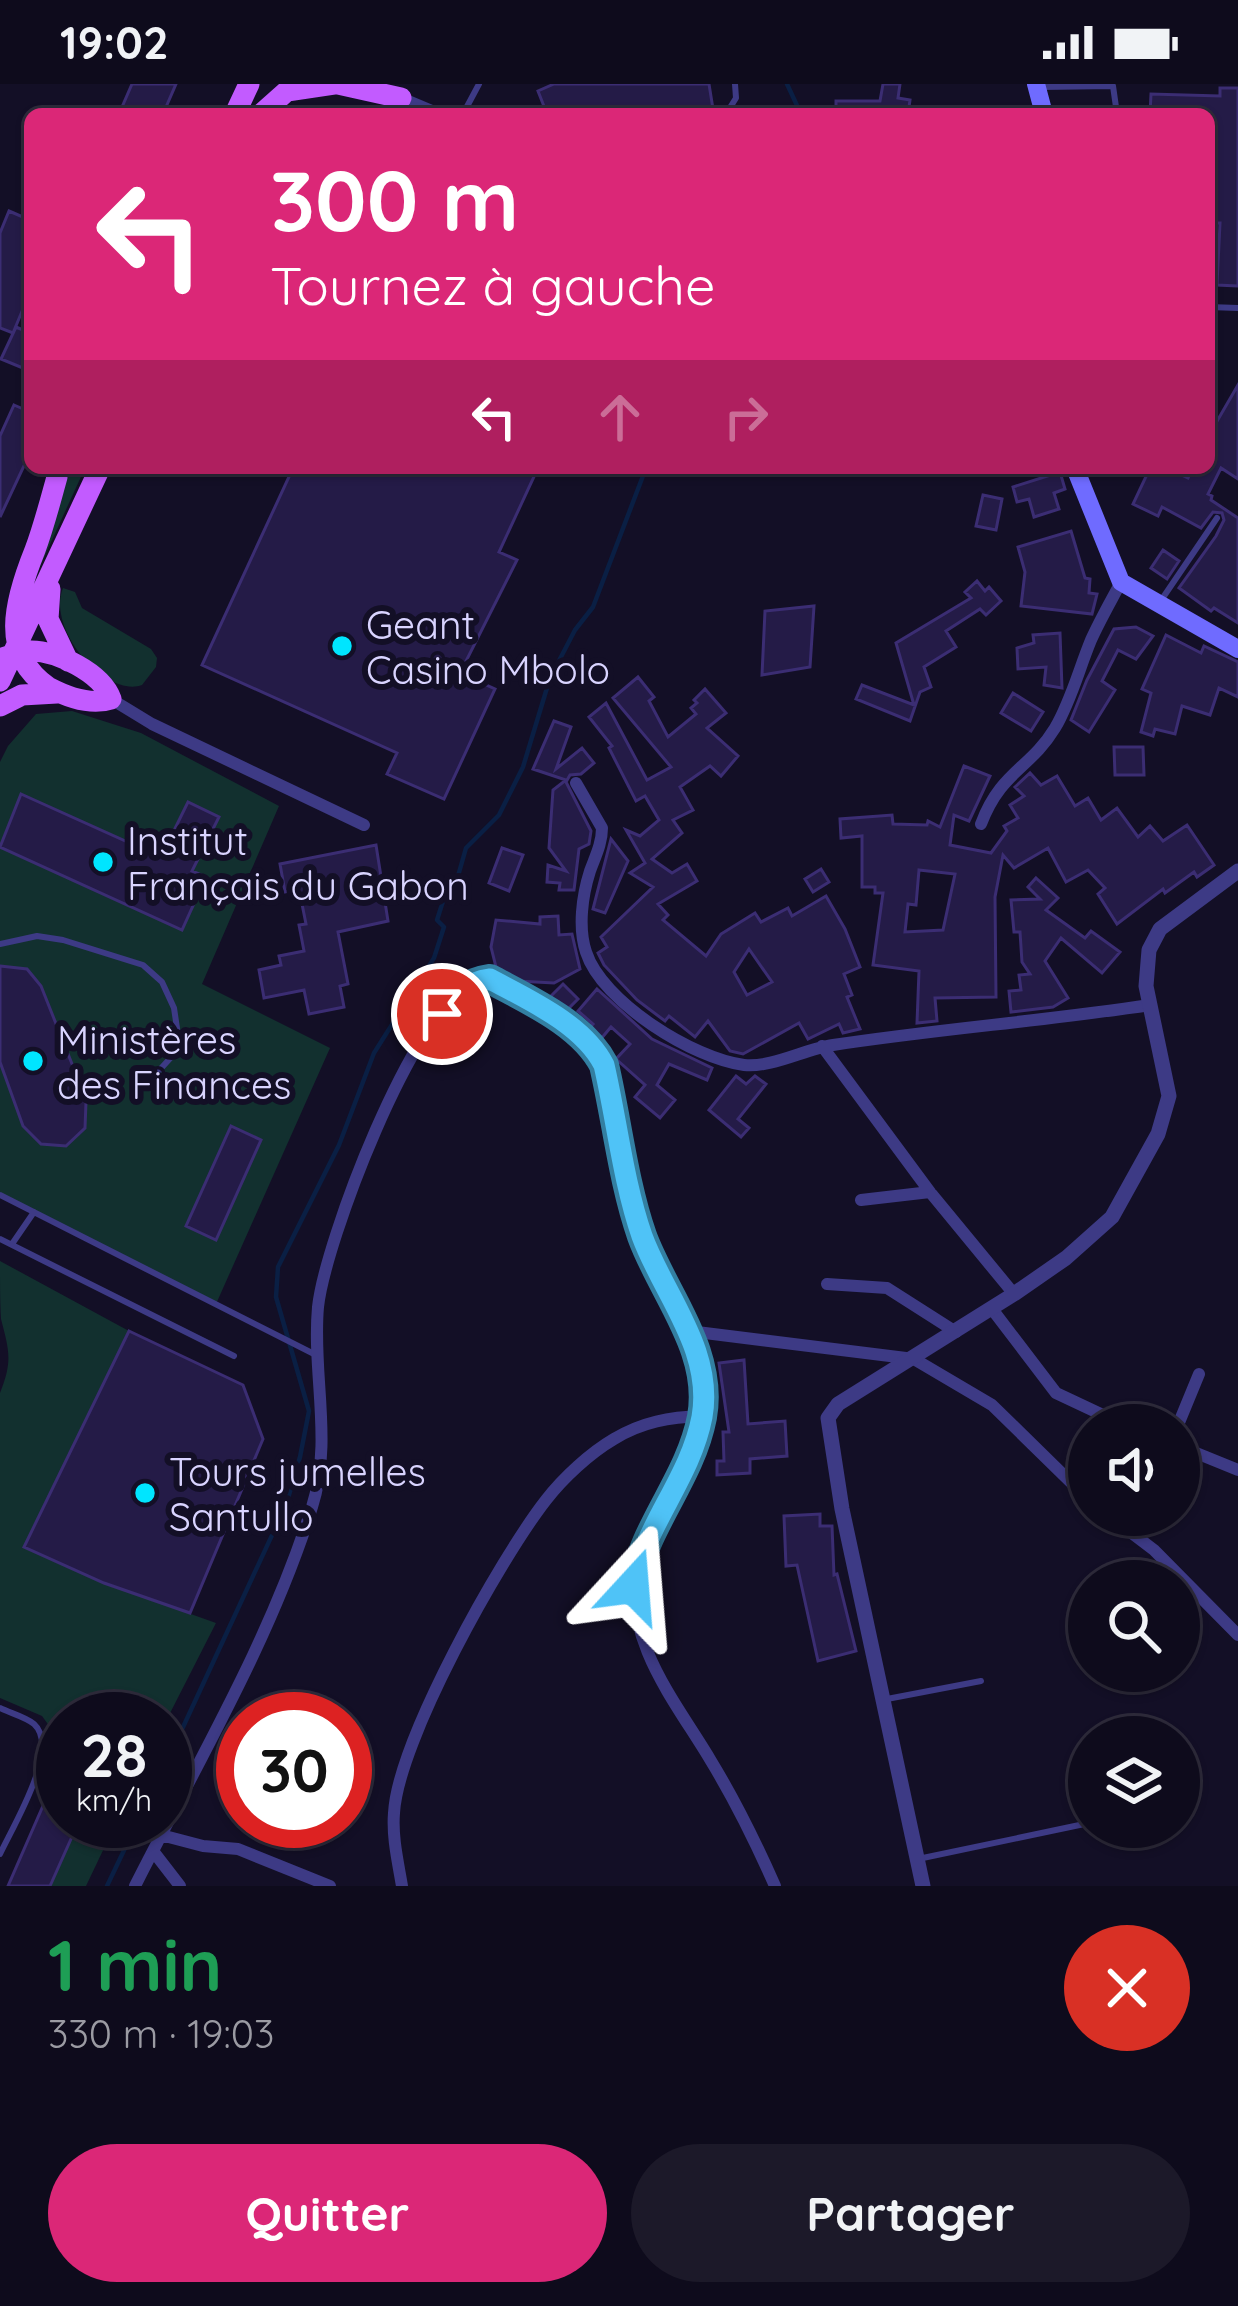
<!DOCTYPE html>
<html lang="fr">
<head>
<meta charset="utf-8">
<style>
  body { margin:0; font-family:Quicksand,sans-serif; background:#1c1929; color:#f1f3f6; height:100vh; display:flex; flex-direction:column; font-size:45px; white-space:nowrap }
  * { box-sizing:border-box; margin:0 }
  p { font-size:39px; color:#9b9ba3 }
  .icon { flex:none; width:66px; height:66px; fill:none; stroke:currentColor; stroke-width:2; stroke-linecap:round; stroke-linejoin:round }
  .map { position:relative; height:1802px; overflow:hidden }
  .sheet { display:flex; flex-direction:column; background:#0e0b1c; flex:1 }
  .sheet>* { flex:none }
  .top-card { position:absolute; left:24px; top:24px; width:1191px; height:366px; border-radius:18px; box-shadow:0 3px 9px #0004,0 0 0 3px #2e2b3b; background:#db2777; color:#fff; overflow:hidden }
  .tools { position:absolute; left:1068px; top:1320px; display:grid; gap:24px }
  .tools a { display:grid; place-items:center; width:132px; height:132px; border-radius:50%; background:#0e0b1c; box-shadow:0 3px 9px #0004,0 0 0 3px #2e2b3b; font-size:60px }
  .speed { position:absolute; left:36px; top:1608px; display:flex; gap:24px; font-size:60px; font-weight:700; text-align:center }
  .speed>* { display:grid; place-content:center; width:156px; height:156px; border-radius:50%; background:#0e0b1c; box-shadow:0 3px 9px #0004,0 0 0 3px #2e2b3b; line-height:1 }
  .speed small { font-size:30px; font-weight:400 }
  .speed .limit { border:18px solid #d22; background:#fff; color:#111 }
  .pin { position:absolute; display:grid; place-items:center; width:102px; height:102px; color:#fff; margin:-51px; border:6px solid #fff; border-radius:50%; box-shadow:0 3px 12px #0007 }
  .me { position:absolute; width:132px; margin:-66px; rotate:19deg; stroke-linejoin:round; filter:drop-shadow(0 0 9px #0008) }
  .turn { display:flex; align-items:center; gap:42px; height:252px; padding:0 48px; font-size:54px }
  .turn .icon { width:156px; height:156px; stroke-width:2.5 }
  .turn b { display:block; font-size:84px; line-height:102px }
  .lanes { display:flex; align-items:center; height:114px; padding:0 48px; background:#0003; justify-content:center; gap:60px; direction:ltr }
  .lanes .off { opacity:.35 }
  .round { display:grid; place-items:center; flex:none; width:126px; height:126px; border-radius:63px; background:#1c1929 }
  .overview { display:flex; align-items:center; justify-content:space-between; height:204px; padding:0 48px }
  h1 { font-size:72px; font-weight:700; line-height:90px; color:#1e9e55 }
  .primary-button { display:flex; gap:24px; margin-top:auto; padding:24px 48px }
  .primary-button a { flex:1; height:138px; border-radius:72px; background:#db2777; color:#fff; font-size:48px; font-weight:700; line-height:138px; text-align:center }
  .primary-button a+a { background:#1c1929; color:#f1f3f6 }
  .status { display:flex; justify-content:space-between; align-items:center; height:84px; padding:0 60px; background:#0e0b1c; direction:ltr }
  .status svg { height:33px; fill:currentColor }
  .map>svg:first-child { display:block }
  .green { fill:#12302f }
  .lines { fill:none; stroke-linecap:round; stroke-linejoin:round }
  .stream { stroke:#0a1f44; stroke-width:4.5 }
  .building { fill:#241b47; stroke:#3b2d73; stroke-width:3; fill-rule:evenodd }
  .service { stroke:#3d3a85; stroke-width:6 }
  .minor { stroke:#3d3a85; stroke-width:12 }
  .tertiary { stroke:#3d3a85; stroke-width:15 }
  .secondary { stroke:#6f6bff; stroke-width:18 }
  .primary { stroke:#c25bff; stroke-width:21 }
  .route-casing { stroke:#337fa1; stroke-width:30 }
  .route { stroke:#4fc3f7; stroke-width:21 }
  .poi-dot { fill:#00e5ff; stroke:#130f26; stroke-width:4.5 }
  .labels { text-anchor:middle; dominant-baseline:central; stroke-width:12; stroke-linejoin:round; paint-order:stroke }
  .poi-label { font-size:39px; fill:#d9d4ff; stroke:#130f26; text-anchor:start }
</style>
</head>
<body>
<div class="status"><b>19:02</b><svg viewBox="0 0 49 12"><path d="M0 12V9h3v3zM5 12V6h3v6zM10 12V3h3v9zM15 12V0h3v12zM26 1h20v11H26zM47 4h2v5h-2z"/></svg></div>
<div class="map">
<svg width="1238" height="1802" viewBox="0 0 1238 1802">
  <rect width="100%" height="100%" fill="#130f26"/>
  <path class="green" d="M72,384H85L36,491L56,418Z
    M63,504L75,508L82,524L151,565L157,574L156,583L142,601C106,614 46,546 63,504Z
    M72,627L141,649L279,722L202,900L330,964L216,1220L0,1111V678L8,662L36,630Z
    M0,1177L129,1247L25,1463L112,1502L216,1539L165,1639V1635H63V1696L56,1692L51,1668L55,1650L42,1632L0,1614V1309C13,1277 9,1266 1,1235C0,1218 0,1195 0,1177Z
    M79,1737H117L86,1802H50Z"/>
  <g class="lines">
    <path class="stream" d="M787,0L801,30
      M165,1682L286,1421L300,1373L309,1327L276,1213L278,1183L339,1061L374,969L434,874L444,843L437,836L444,814L458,792L466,764L499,731L523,683L550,594L575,546L593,523L646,384
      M107,1802L138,1737"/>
  </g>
  <path class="building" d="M132,0H176L163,30H119Z
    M554,0H709L713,25L706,30H547L538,7Z
    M883,0H900L898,14L910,16L908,30H836V17H880Z
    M1220,4H1238V202L1217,201L1220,139H1209V30H1150L1151,10L1220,12Z
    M9,127L30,136V208L13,249L0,244V149Z
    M16,243L30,249V287L1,275Z
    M1238,301V395L1221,384L1208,410L1212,412L1211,416L1238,434V539L1214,524L1211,527L1179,504L1216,452L1224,436L1222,429L1213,428L1201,444L1162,423L1158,432L1133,420L1150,384H1167L1188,394L1193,384H1209V351Z
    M14,321L30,328V369L0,433V352Z
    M293,384H538L499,468L517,476L460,589L495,605L444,715L387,690L397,669L202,581Z
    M1060,388L1065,405L1054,409L1059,425L1034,433L1029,415L1017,418L1013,403Z
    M983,411L1002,415L996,446L976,442Z
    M1071,447L1085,494L1090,495L1089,509L1097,510L1092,530L1021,522L1025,488L1018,463Z
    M1163,466L1179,477L1167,495L1151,484Z
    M977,497L985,507L989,503L1001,517L986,531L980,525L946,547L956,563L924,583L931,603L920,608L910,637L856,615L862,601L914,621L896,559L971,514L965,508Z
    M814,522L810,583L762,591L765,527Z
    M1136,543L1153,552L1136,575L1118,566L1102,597L1115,606L1089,648L1071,636L1087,596L1114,545Z
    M1060,549L1062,604L1044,601L1046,583L1018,585L1017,564L1034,559L1033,551Z
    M1166,551L1201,569L1204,562L1238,578V613L1219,604L1210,631L1182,622L1175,650L1155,645L1153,652L1141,648L1151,609L1142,605Z
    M638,593L654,613L649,617L668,653L696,630L691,624L697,619L694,616L705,605L726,629L707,644L738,672L721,692L710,682L680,703L693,726L673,736L682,749L652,775L672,789L687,780L697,797L658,820L668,831L663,836L706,872L721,850L755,829L761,838L788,824L792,832L826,812L845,845L860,883L844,890L852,911L847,913L860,945L843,949L839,940L808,955L799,939L743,970L730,967L708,937L695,953L669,932L665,937L637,916L604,881L598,869L607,863L601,853L653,803L630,789L645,779L626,746L640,752L659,736L645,712L636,717L609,664L612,662L589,633L606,619L647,696L671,683L613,614ZM749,865L772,898L747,911L734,888Z
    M1013,609L1043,628L1031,647L1001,629Z
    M554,637L571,643L556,685L582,664L594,679L581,690L570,691L566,698L591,747L589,760L579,765L574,806H559L560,799L547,798L548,781L566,787L549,764L553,706L566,696L533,685Z
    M1114,663H1143L1144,691H1115Z
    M964,682L990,692L969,737L954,731L950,761L991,769L1007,747L1004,742L1018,734L1010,721L1024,712L1015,703L1030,689L1041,701L1057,692L1075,722L1088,714L1101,736L1117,724L1138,753L1150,742L1163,757L1187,741L1214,781L1197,793L1194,788L1165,809L1163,805L1117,840L1098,810L1105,804L1088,786L1066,798L1048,764L1014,784L1003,771L995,813L996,913L935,914L937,937L917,939L919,887L873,881L883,809H875V803H862V752L841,754L840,735L892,731L893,740L927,741L928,737L940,743ZM919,786L955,790L943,846L905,848L908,820L916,821Z
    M21,710L161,773L188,718L219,733L192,787L206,793L182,846L0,763Z
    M611,755L628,777L605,829L593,825Z
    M376,761L388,837L338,848L348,900L340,902L344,923L309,930L304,906L264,914L259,886L281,881L279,872L304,867L299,841L306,840L299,805L285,808L280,780Z
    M502,764L523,771L509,807L489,799Z
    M821,785L829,798L813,808L805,795Z
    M1036,794L1058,814L1046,826L1085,854L1091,847L1120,868L1102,889L1061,854L1045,877L1068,914L1053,923L1011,928L1009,907L1021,906L1019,891L1030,890L1022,878L1020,848H1014L1011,816L1040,815L1028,803Z
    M558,832L559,851L572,850L580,885L554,899L517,897L496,883L491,863L496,836L540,840V833Z
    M0,882L27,885L41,902L78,995L86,1018L85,1044L66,1062L41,1060L23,1042L0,978Z
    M563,900L578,915L566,927L548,915Z
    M597,905L652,955L712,984L707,996L669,980L657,1001L675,1016L660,1034L635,1013L645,1001L616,975L630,960L611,943L600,956L588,945L593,940L578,927Z
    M736,992L746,1000L755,992L766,1000L738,1035L749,1044L741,1053L709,1026Z
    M231,1042L261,1056L216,1156L186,1142Z
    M129,1247L243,1301L263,1355L190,1529L104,1499L24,1463Z
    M744,1276L748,1340L785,1337L787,1372L750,1375V1389L717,1391V1377H724L723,1348H729L719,1279Z
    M820,1430V1442H832L834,1491L837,1490L856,1567L818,1577L797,1481L786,1482L784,1432Z
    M63,1676V1737H79L50,1802H8Z"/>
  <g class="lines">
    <path class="service" d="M1041,3L1113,2L1117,30
      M463,30L479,0
      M726,30L736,14L735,0
      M1209,223L1238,224
      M1162,515L1217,434
      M0,860L37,852L63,856L143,881L162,898L174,924L178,951L175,969L154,992
      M0,1111L318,1272
      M0,1155L234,1272
      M12,1160L34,1128
      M887,1615L981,1597
      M0,1624C10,1629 26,1633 34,1640C61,1664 13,1742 0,1770
      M918,1775L1089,1739"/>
    <path class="minor" d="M401,14L439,30
      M111,615L152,640L364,741
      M576,699L602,744C602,760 595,773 590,787C582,812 578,844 586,868C602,918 694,975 744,981C772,984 805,965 833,961C938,945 1044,937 1150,921
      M981,740C1001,687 1030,685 1055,644C1071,617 1079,585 1091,556C1100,536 1111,517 1121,498
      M822,962L930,1108L1014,1210
      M861,1116L930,1108
      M827,1200L887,1204L956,1248
      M992,1225L1056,1309L1124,1341
      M689,1247L914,1275L992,1321L1089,1416
      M1178,1341L1199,1290
      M1179,1362L1238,1386
      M1108,1431L1154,1466L1238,1551
      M161,1751L203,1762L238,1765L330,1802
      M153,1767L180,1802
      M135,1802C197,1679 271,1555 312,1423C333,1357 312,1290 318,1223C325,1158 413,926 472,899C490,890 505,903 522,912C552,929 588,950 604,981C617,1037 623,1097 642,1151C662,1210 714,1266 702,1332C692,1388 656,1430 637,1483C623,1557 676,1618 711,1677C736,1718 756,1759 775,1802
      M402,1802C398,1778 392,1753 394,1729C398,1657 500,1475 546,1416C563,1394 590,1369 614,1355C642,1338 670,1333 702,1332"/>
    <path class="tertiary" d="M923,1802L842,1425L828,1334L838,1320L1014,1210L1066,1174L1112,1133L1158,1050L1169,1012L1146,902L1149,866L1160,845L1238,787"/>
    <path class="secondary" d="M1036,0L1044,30
      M1075,384L1121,498L1238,565"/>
    <path class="primary" d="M338,0L401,14
      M235,30L249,0
      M261,30L287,7L334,0
      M50,505L48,535L68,577
      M0,575C9,572 19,567 29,567C56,566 102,589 111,615C90,622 67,613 48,603C0,570 14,518 35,466C44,442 50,418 57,393
      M0,597L100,384
      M0,622L22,611L57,609"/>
  </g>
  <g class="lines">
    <g class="route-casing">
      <path id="route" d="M442,930C456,911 466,898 490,895C529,916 583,940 604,981C617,1037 623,1097 642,1152C663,1210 714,1266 702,1333C690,1395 645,1440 633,1502"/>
    </g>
    <use href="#route" class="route"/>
  </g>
  <g class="poi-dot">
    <circle cx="342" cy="562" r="12"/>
    <circle cx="103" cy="778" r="12"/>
    <circle cx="33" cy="977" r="12"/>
    <circle cx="145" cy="1409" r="12"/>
  </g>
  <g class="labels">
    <g class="poi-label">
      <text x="366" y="540">Geant<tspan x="366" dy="45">Casino Mbolo</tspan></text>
      <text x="127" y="756">Institut<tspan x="127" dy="45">Français du Gabon</tspan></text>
      <text x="57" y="955">Ministères<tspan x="57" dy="45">des Finances</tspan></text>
      <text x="169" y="1387">Tours jumelles<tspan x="169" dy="45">Santullo</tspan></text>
    </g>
  </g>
</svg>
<div class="tools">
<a><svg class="icon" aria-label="sound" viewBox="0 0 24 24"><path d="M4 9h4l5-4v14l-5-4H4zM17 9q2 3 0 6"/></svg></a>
<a><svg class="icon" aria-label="search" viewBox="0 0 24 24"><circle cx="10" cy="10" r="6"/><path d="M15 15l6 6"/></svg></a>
<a><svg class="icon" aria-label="layers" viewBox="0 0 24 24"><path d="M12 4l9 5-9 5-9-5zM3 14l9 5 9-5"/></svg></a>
</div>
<div class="speed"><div>28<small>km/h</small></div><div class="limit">30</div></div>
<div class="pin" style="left:442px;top:930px;background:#d93025"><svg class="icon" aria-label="arrive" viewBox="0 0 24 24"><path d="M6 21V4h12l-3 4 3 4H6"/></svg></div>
<svg class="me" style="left:633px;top:1502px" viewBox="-20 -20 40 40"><path d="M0-17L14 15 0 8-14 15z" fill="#4fc3f7" stroke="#fff" stroke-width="4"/></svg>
<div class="top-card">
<div class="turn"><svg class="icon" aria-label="left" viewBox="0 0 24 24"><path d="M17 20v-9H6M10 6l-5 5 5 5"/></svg><div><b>300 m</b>Tournez à gauche</div></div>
<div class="lanes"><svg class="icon" aria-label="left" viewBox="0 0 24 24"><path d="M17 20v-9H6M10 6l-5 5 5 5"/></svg><svg class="icon off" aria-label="ahead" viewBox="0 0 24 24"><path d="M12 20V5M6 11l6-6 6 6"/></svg><svg class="icon off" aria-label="right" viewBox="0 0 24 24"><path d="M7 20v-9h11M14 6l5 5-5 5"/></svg></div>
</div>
</div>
<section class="sheet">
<div class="overview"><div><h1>1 min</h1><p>330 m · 19:03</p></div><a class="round" style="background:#d93025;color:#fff"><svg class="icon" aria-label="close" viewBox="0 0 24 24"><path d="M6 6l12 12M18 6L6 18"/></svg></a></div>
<div class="primary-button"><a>Quitter</a><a>Partager</a></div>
</section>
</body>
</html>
